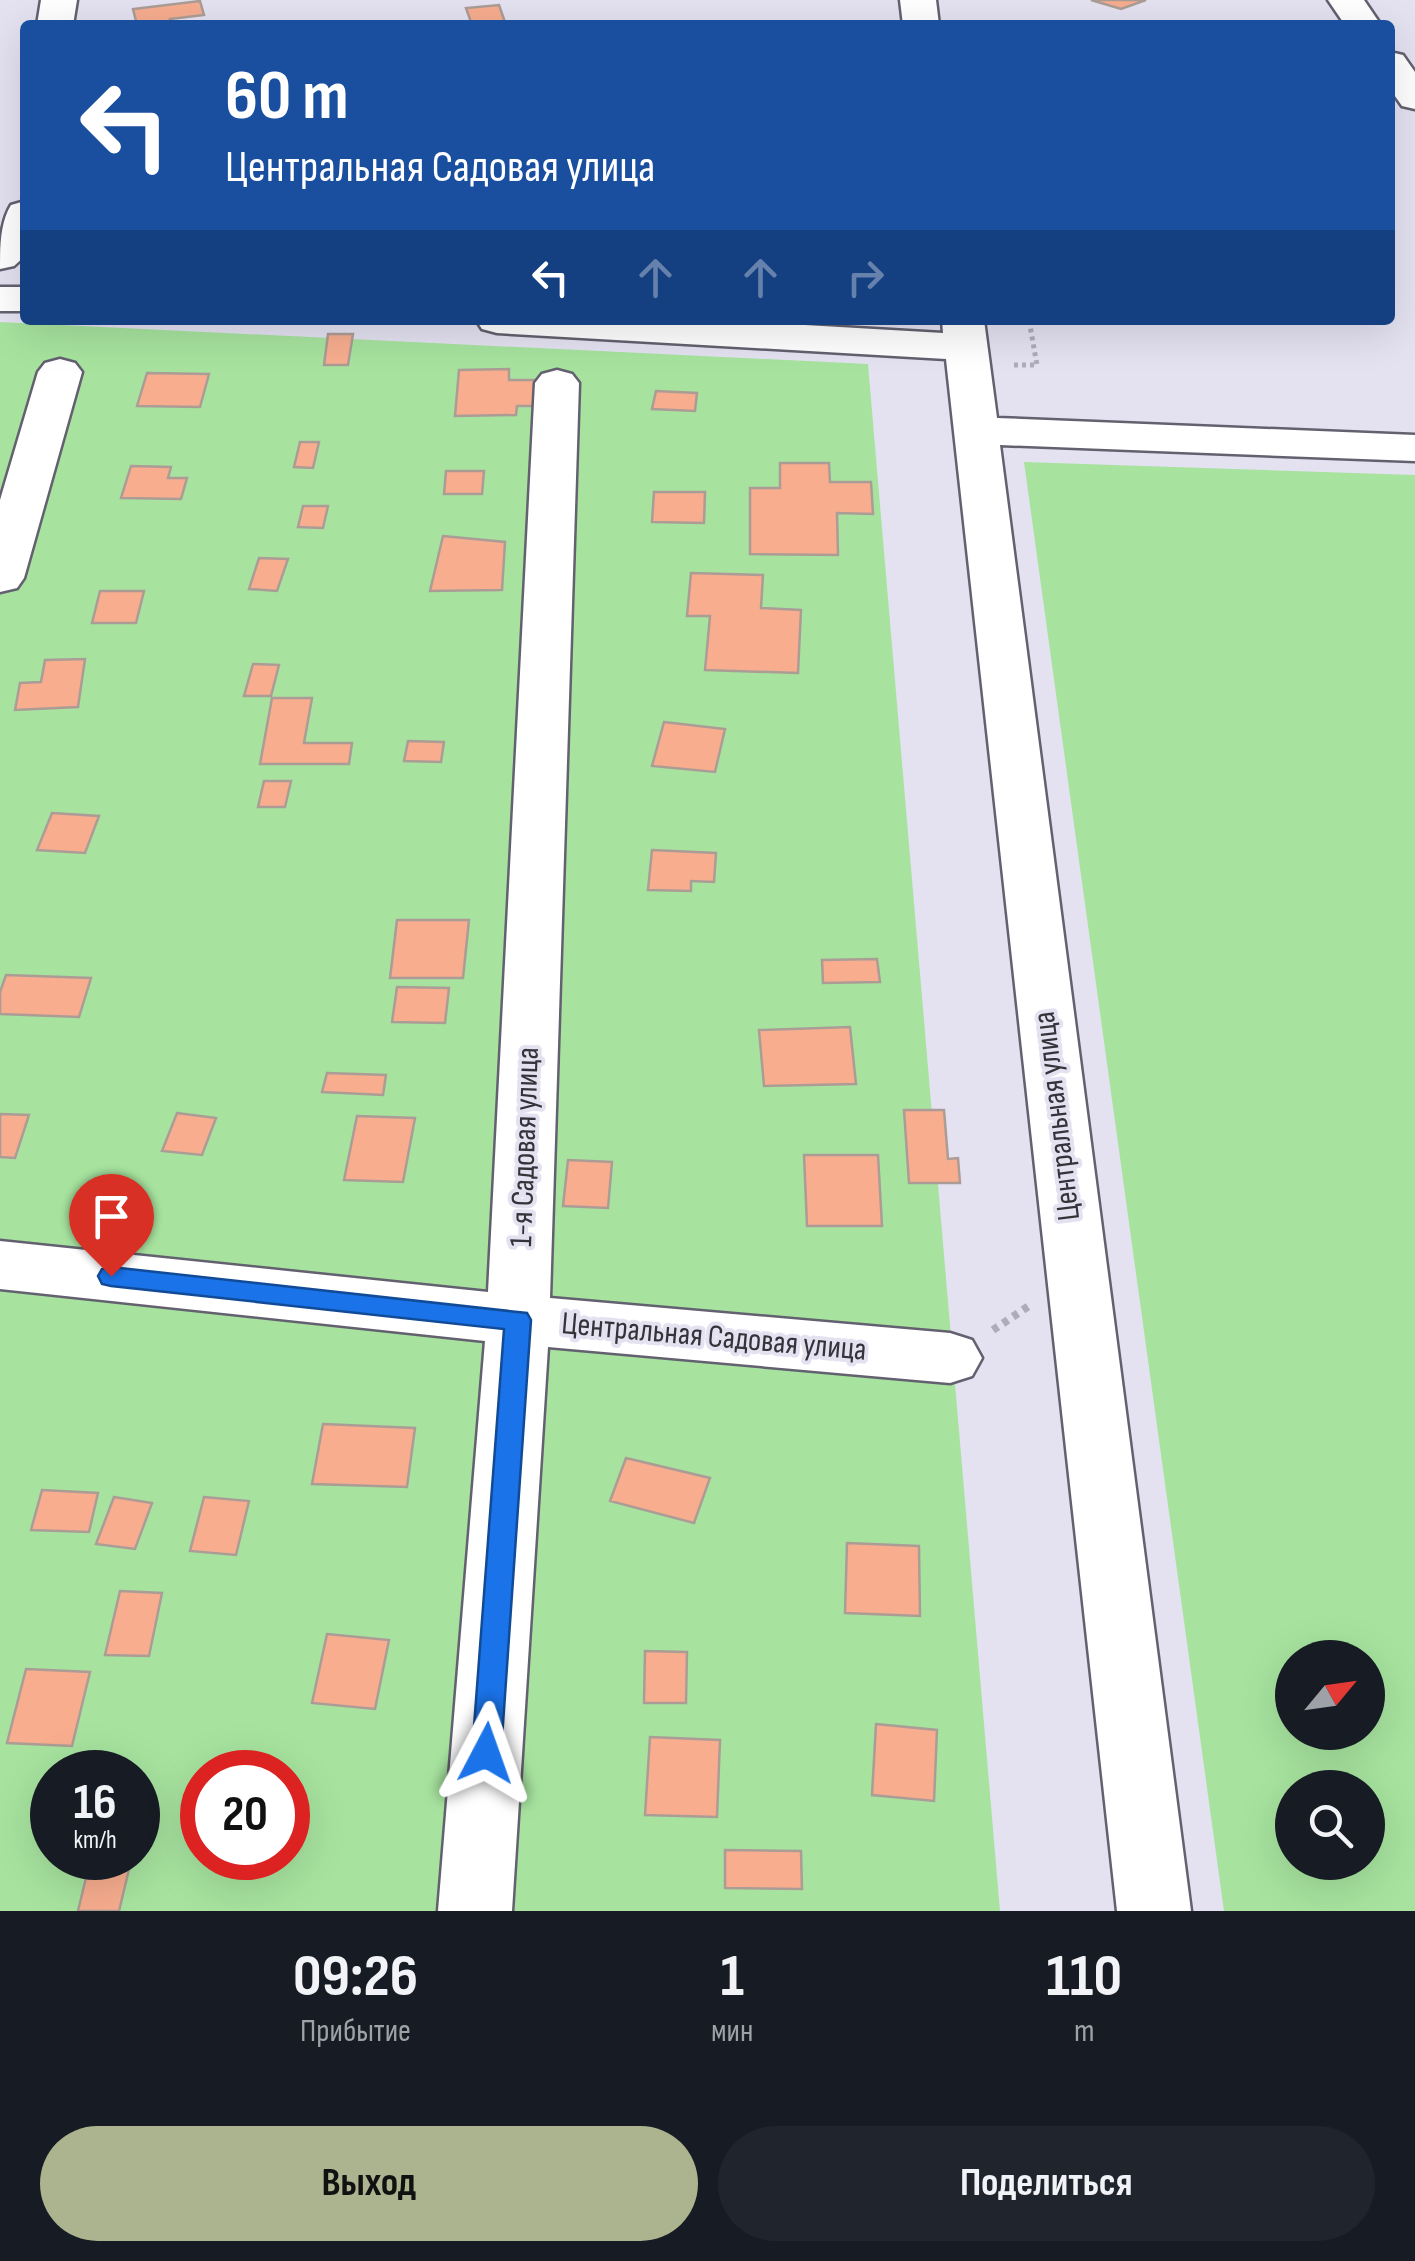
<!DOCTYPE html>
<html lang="ru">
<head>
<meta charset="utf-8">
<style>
  body { margin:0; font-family:"Sofia Sans Condensed",sans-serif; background:#20242c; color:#f1f3f6; height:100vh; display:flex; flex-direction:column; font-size:38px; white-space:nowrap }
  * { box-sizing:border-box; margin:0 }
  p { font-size:32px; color:#9ea1a6 }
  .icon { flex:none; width:55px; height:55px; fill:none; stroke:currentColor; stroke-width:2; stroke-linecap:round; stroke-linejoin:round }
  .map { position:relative; height:1911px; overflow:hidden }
  .details { display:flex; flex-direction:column; background:#171b24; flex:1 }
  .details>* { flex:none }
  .hud { position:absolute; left:20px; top:20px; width:1375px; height:305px; border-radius:10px; box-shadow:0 10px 40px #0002; background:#1a4fa0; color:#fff; overflow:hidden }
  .needle { width:65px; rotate:61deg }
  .buttons { position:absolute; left:1275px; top:1640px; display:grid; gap:20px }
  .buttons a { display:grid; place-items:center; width:110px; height:110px; border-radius:50%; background:#171b24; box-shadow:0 10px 40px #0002; font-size:50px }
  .speed { position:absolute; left:30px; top:1750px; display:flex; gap:20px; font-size:50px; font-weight:700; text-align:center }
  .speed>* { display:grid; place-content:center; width:130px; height:130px; border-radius:50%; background:#171b24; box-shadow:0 10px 40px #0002; line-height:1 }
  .speed small { font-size:25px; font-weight:400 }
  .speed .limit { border:15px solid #d22; background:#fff; color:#111 }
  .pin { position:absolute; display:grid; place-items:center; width:85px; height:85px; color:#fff; margin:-102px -42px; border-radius:50% 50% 50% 0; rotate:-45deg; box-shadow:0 0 10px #0007 }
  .pin .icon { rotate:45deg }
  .me { position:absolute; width:110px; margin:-55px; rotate:4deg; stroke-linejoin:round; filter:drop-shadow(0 0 8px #0008) }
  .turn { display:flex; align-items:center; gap:35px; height:210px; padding:0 40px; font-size:45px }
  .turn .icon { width:130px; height:130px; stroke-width:2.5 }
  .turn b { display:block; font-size:70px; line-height:85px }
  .lanes { display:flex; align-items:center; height:95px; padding:0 40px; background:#0003; justify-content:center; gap:50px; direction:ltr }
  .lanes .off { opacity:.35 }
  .eta { display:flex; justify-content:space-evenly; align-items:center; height:170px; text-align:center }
  .eta b { font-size:60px; font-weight:700; line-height:70px }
  .cta { display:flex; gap:20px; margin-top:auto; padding:20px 40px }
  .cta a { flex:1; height:115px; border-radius:60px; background:#abb48e; color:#111; font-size:40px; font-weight:700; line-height:115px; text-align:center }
  .cta a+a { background:#20242c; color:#f1f3f6 }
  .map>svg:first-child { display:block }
  .green { fill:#a7e39f; fill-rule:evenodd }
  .building { fill:#f7ad8e; stroke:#ac9c96; stroke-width:2.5 }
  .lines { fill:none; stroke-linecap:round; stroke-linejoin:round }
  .minor-casing { stroke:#63616f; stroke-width:5 }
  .path-far1 { stroke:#aeacb9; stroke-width:5; stroke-dasharray:4 4; stroke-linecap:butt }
  .path { stroke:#aeacb9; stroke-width:8; stroke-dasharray:6 6; stroke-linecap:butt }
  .minor { fill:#fff; fill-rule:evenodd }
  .route { fill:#1a73e8; stroke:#114b97; stroke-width:2.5 }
  .labels { text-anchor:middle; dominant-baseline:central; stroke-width:8; stroke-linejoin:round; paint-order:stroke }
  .street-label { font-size:32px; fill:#333339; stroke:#e4e2f1 }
</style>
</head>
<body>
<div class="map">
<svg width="1415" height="1911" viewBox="0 0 1415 1911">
  <rect width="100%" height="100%" fill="#e4e2f1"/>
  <path class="green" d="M0,322L868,364L1000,1911H0ZM52,1772H138V1858H52ZM202,1772H288V1858H202Z
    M1024,462L1415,475V1911H1224ZM1292,1658H1368V1732H1292ZM1292,1788H1368V1862H1292Z"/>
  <path class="building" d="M1091,0H1146L1121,9Z
    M200,1L204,15L170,19L172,25H137L133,9Z
    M499,5L506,25H472L466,8Z
    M328,334H353L348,365H324Z
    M509,369V380H537L535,406H517L516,415L455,416L459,370Z
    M147,373L209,374L200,407L137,406Z
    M656,391L697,393L695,411L652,409Z
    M300,442H319L313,468L294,467Z
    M780,463H829L830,482H871L873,514L837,513L838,555L750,554V488H780Z
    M131,466L171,467L168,478H187L181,499L121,498Z
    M446,471H484L482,494H444Z
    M654,492H705L704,523L652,522Z
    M303,506H328L323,528L298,527Z
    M443,536L505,542L502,590L430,591Z
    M259,558L288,559L277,591L249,589Z
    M691,573L763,575L761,608L801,610L798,673L705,670L710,616H687Z
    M100,591H144L136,623H92Z
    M85,659L78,707L15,710L20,683L41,682L45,660Z
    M253,664L279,665L271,696H244Z
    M272,698H312L304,743H352L349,764H260Z
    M664,722L725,729L715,772L652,766Z
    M408,741L444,742L441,762L404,761Z
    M264,781H291L285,807H258Z
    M52,813L99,816L85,853L37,850Z
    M652,850L716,853L714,882L691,881V891L648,890Z
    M397,920H469L463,978H390Z
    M877,959L880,982L823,983L822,960Z
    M6,975L91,978L79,1017L0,1014V992Z
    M397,987L449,988L445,1023L392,1022Z
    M850,1027L856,1084L764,1086L759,1030Z
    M327,1073L386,1075L383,1095L322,1092Z
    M904,1110H944L948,1159L958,1158L960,1183H909Z
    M177,1113L216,1118L202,1155L162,1151Z
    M0,1114L29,1115L15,1158L0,1157Z
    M357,1116L415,1118L403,1182L344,1180Z
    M804,1155H878L882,1226H807Z
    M568,1160L612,1162L608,1208L563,1206Z
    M323,1424L415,1428L407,1487L312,1484Z
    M626,1458L710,1478L694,1523L610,1501Z
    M42,1490L98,1493L89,1532L31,1530Z
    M114,1497L152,1503L135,1549L96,1544Z
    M204,1497L249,1501L236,1555L190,1551Z
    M847,1543L919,1546L920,1616L845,1613Z
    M120,1591L162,1593L149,1656L105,1655Z
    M327,1634L389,1640L375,1709L312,1703Z
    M645,1651L687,1652L686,1703H644Z
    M26,1669L90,1672L72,1746L7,1743Z
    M876,1724L937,1730L934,1801L872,1795Z
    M650,1737L720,1740L717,1817L645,1815Z
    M725,1850L801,1851L802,1889L725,1888Z
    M90,1861L130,1865L119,1911H78Z"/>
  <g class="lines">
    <g class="minor-casing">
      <path id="minor" d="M41,0H77L73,25H37Z
        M900,0H936L939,25H903Z
        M1328,0H1364L1381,25H1345Z
        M1390,52L1403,55L1415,72V109L1402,106L1390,89Z
        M25,201V256L14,266L0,269C0,247 0,223 11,205Z
        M0,287H25V311H0Z
        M476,320H718L943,333L942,320H984L997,418L1415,435V461L1000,445L1191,1911H1117L946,359L497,333L482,329Z
        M60,359L75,363L82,372L24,578L17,588L0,592V500L38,372L45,363Z
        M557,370L572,374L579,383L550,1298L950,1333L972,1340L982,1358L972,1376L950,1383L548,1347L512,1911H438L485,1341L0,1289V1241L488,1292L535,383L542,374Z"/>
    </g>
    <path class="path-far1" d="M1014,365H1037L1029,320"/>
    <path class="path" d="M993,1330L1029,1306"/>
    <use href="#minor" class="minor"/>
  </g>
  <path class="route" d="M111,1267L527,1313L531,1320L501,1753L497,1763L486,1767L476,1763L472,1753L504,1329L111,1286L102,1284L98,1276L102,1269Z"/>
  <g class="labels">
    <g class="street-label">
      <text transform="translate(1057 1116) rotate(-97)">Центральная улица</text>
      <text transform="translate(525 1147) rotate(-88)">1-я Садовая улица</text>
      <text transform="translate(714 1337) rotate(5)">Центральная Садовая улица</text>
    </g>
  </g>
</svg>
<div class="buttons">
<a><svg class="needle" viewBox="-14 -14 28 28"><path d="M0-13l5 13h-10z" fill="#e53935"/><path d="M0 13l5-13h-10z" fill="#9ea1a6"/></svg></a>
<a><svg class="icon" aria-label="search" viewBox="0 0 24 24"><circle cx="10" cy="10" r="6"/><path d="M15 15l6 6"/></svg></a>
</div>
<div class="speed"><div>16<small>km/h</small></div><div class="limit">20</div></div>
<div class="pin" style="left:111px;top:1276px;background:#d93025"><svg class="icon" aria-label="arrive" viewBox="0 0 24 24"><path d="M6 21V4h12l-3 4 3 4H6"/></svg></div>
<svg class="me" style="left:486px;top:1753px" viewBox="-20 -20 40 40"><path d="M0-17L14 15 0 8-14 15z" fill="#1a73e8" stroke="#fff" stroke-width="4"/></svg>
<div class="hud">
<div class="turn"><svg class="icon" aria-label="left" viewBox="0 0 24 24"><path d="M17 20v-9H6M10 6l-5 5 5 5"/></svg><div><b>60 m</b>Центральная Садовая улица</div></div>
<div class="lanes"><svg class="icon" aria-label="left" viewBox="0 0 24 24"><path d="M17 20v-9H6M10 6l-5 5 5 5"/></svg><svg class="icon off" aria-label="ahead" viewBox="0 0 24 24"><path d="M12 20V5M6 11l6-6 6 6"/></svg><svg class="icon off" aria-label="ahead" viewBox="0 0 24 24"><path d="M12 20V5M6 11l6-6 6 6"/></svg><svg class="icon off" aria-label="right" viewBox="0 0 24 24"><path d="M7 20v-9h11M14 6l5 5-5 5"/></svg></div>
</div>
</div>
<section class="details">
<div class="eta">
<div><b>09:26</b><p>Прибытие</p></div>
<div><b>1</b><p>мин</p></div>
<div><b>110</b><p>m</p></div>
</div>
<div class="cta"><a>Выход</a><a>Поделиться</a></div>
</section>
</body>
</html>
